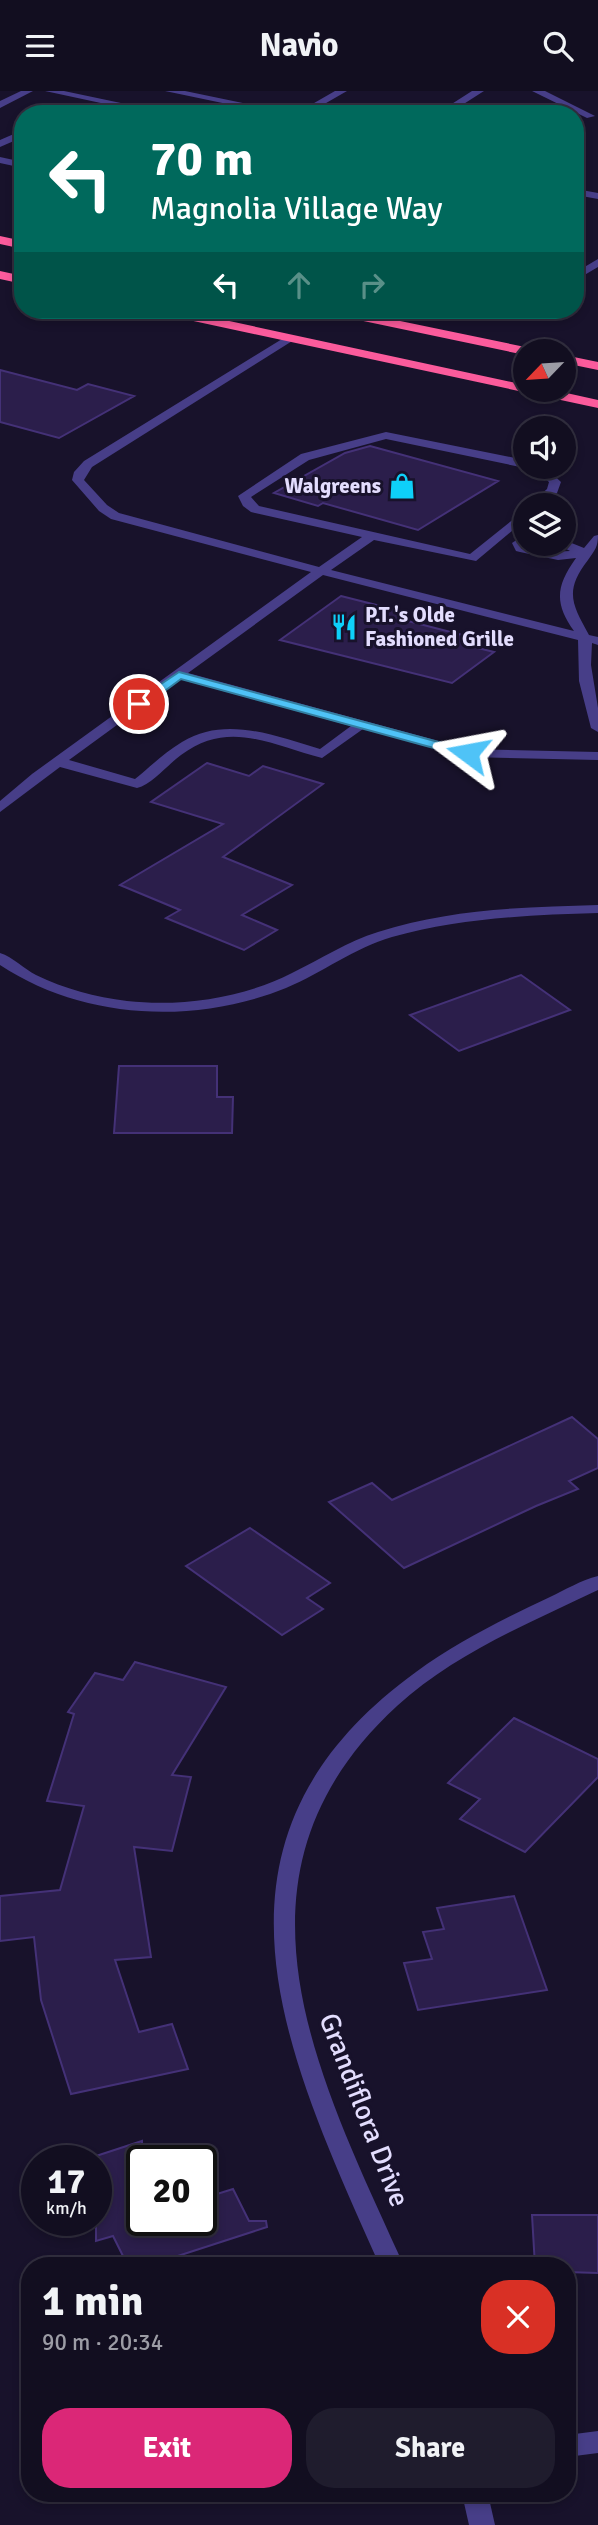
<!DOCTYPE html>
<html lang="en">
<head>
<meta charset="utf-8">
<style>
  body { margin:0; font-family:Signika,sans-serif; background:#1f1c2d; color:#f1f3f6; height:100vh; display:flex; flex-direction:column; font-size:26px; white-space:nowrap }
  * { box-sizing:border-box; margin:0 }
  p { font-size:23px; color:#9c9ca5 }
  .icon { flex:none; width:38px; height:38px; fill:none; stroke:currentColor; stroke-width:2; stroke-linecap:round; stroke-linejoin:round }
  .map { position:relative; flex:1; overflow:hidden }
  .sheet { position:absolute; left:21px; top:2166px; width:555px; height:245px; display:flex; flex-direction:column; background:#120e20; border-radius:28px; box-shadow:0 4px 10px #0003,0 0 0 2px #312e3e }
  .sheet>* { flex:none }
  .top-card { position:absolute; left:14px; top:14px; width:570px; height:214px; border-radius:28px; box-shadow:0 4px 10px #0003,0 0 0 2px #312e3e; background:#00695c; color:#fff; overflow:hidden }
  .needle { width:46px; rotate:245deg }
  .controls { position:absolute; left:513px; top:248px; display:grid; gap:14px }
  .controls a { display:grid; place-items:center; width:63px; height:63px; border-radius:50%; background:#120e20; box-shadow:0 4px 10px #0003,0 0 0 2px #312e3e; font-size:35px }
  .speed { position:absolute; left:21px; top:2054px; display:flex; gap:14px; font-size:35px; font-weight:700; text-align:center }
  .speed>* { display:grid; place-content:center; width:91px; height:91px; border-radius:50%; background:#120e20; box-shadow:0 4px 10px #0003,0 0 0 2px #312e3e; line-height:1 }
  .speed small { font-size:18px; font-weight:400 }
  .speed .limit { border:4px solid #111; border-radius:10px; background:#fff; color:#111 }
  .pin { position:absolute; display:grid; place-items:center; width:60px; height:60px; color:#fff; margin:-30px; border:4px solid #fff; border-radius:50%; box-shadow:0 2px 7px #0007 }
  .me { position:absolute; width:77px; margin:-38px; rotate:283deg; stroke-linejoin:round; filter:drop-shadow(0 0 5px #0008) }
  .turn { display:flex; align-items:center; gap:24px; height:147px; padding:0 21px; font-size:32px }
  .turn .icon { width:91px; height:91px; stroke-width:2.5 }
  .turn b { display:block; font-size:49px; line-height:60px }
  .lanes { display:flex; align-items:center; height:66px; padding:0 21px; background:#0003; justify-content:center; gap:35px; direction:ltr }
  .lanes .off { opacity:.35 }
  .round { display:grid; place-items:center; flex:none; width:74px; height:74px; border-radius:28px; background:#1f1c2d }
  .summary { display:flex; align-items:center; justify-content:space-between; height:119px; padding:0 21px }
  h1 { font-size:42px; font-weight:700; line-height:52px }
  .button { display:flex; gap:14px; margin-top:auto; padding:14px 21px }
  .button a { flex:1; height:80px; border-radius:28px; background:#db2777; color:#fff; font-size:28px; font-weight:700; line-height:80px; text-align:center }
  .button a+a { background:#1f1c2d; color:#f1f3f6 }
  header { display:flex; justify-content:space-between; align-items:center; height:91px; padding:0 21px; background:#120e20; font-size:32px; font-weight:700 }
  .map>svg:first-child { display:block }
  .building { fill:#2b1e4b; stroke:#443177; stroke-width:2 }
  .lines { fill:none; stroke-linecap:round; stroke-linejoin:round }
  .minor { fill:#473e88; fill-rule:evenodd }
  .highway { fill:#fb5b9c; fill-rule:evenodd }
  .route { fill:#4fc3f7; stroke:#337fa1; stroke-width:2 }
  .labels { text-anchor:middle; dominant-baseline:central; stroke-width:6; stroke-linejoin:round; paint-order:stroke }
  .far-poi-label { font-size:21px; font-weight:bold; fill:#e3ddfe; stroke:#18122b; text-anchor:end }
  .near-street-label { font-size:28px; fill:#e3ddfe; stroke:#18122b }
</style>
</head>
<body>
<header><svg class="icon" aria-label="menu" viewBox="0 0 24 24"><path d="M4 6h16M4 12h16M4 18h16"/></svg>Navio<svg class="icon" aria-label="search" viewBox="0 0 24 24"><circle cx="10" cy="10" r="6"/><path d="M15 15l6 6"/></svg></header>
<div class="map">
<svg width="598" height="2434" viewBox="0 0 598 2434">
  <rect width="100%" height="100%" fill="#18122b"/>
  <path class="building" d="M0,279L77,299L88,293L134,305L59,347L0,331Z
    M370,355L498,390L418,439L323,412L318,415L274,402L345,362Z
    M341,505L408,522L400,528L478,548L470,555L494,561L452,592L280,549Z
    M207,672L249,685L263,675L323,693L223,766L292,794L242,824L277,839L244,859L166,827L180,819L120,794L223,733L151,711Z
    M521,884L570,919L459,960L410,924Z
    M119,975H217V1006H233L232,1042H114Z
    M572,1326L598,1348V1377L569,1390L578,1398L536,1415L404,1477L329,1411L372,1392L392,1409Z
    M250,1437L330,1492L307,1507L323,1518L282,1544L186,1475Z
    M135,1571L226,1596L172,1684L191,1686L172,1760L134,1756L151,1866L115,1869L139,1941L172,1933L188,1978L71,2003L41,1909L34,1846L0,1850V1805L60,1799L84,1715L47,1710L74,1623L68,1621L95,1582L123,1589Z
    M514,1627L598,1668V1686L525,1761L460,1728L480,1708L448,1692Z
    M514,1805L547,1899L418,1919L404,1872L432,1868L423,1841L444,1838L437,1817Z
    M142,2050V2130H201V2108L233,2098L249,2130H266L267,2136L147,2175H128L113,2145L96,2150V2065Z
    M532,2124H598V2182L567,2181V2175H535Z"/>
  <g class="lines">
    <path class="minor" d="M21,0H33L0,17V10Z
      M45,0H64L173,23H152Z
      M165,0H185L295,23L335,0H347L307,23H275Z
      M472,0H484L448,23H436Z
      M532,0H545L595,25L587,27Z
      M23,39V46L0,56V49Z
      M0,66L23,71V77L0,72Z
      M576,98L598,102V108L576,104Z
      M598,168V176L576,189V181Z
      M287,245L297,247L92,376L84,389L107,414L119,422L319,476L362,446L251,421L243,415L238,405L301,363L386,341L525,369V377L386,348L309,369L251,406L259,415L470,463L525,419V429L476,470L374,449L331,479L574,540C554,512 556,495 576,467L558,469L520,461L516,460L512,452L518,448C536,457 547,462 570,460L557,453H564V449L584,457L594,445L598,444C598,456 595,459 588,469C564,500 572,513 589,544L598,546V554L592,552L591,574L598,617V641L591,637L579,590L578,549L323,484L188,582L468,658L598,661V669L468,666L363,638L322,667C271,654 229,628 181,664C167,674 153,693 137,697L60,676L0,721V710L32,683L311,481L111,428L99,420L72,389L74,381L84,370ZM180,588L351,635L320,658C275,645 226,624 182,651C165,661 150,676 135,688L69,669Z
      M530,376H545L561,391L557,402L542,415H528L547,398L549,391Z
      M598,814V822C529,824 459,827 392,846C354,857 322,882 286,897C195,934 83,929 0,874V862C13,866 24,878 36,884C65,898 95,906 127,910C182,916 243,907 292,882C321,868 348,850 378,841C449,818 524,816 598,814Z
      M598,1485V1499C529,1532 454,1563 397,1615C212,1785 319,1987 404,2175H380C285,1962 183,1750 416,1581C457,1551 503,1528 550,1506C565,1499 581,1489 598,1485Z
      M598,2340V2362L567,2366V2344Z
      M462,2403H488L495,2434H469Z"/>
    <path class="highway" d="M0,145L23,150V158L0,153Z
      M0,180L23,185V193L0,188Z
      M155,219H178L525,294V299H553L598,309V317L161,223Z
      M324,219H347L530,257L536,261H525V264L330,223Z
      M564,264L598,271V279L564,272Z"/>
  </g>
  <path class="route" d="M179,581L472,660L474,662L472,665H463L181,588L143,616H134V611Z"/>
  <defs>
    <g id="shop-bare" transform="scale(2.1)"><path d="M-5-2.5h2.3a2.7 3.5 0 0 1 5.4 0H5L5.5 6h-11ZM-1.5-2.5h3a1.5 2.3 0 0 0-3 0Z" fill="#0ed0f9" stroke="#18122b" stroke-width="2.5" paint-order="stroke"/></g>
    <g id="restaurant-bare" transform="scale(2.1)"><path d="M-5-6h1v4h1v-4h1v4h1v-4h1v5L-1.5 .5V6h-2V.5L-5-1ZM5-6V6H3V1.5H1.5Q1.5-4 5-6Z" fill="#0ed0f9" stroke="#18122b" stroke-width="2.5" paint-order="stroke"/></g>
  </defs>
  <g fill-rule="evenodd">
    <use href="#shop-bare" x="402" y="395"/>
    <use href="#restaurant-bare" x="344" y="536"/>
  </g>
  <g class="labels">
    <g class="far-poi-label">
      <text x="381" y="395">Walgreens</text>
      <text x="365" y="524" text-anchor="start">P.T.'s Olde<tspan x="365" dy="24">Fashioned Grille</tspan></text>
    </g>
    <g class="near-street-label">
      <text transform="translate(364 2019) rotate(69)">Grandiflora Drive</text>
    </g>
  </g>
</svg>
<div class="controls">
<a><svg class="needle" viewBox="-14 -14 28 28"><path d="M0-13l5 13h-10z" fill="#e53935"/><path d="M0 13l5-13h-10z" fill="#9c9ca5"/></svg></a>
<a><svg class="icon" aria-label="sound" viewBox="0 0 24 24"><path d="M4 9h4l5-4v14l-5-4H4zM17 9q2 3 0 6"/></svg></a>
<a><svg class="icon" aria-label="layers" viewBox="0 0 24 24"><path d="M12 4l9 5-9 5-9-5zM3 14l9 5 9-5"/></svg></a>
</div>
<div class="speed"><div>17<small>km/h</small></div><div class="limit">20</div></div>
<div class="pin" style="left:139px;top:613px;background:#d93025"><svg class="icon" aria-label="arrive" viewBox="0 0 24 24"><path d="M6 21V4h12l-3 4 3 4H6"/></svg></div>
<svg class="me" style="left:468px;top:662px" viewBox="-20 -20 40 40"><path d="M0-17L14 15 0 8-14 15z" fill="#4fc3f7" stroke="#fff" stroke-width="4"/></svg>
<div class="top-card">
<div class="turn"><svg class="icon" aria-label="left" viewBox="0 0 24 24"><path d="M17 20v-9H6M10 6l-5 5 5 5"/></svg><div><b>70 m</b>Magnolia Village Way</div></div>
<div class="lanes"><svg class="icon" aria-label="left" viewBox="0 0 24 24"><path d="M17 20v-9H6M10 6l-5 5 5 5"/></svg><svg class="icon off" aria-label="ahead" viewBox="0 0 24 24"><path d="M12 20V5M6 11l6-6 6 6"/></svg><svg class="icon off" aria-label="right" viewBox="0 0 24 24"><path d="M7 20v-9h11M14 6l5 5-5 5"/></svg></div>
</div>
<section class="sheet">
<div class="summary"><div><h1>1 min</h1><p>90 m · 20:34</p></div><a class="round" style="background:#d93025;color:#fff"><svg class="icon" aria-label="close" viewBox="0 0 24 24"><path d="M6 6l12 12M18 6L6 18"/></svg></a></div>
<div class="button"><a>Exit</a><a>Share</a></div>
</section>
</div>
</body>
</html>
